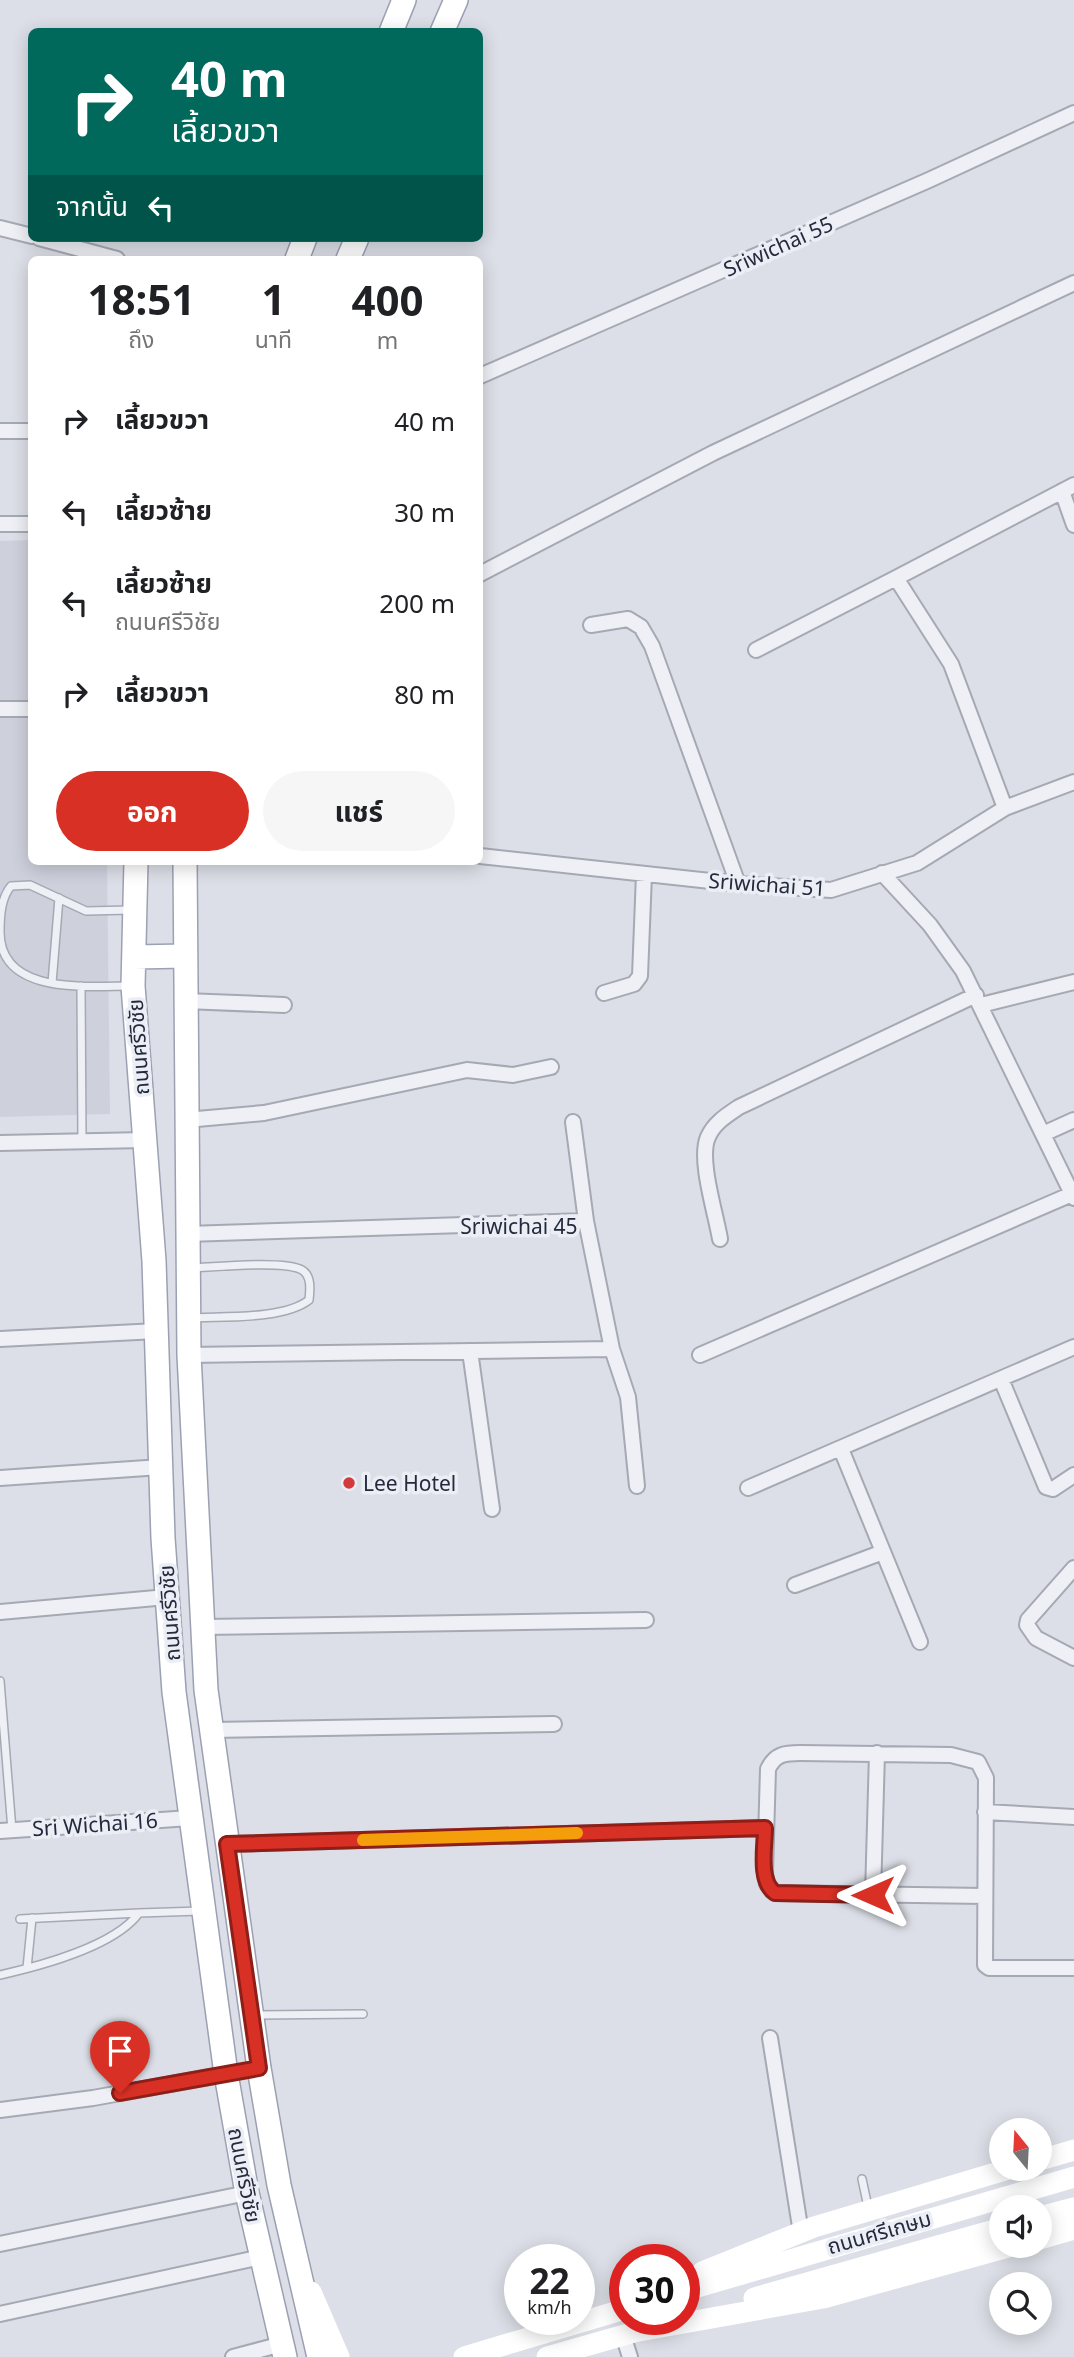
<!DOCTYPE html>
<html lang="th">
<head>
<meta charset="utf-8">
<style>
  body { margin:0; font-family:"Noto Sans","Noto Sans Thai",sans-serif; background:#f6f6f6; color:#202124; height:100vh; display:flex; flex-direction:column; font-size:26px; white-space:nowrap }
  * { box-sizing:border-box; margin:0 }
  p { font-size:23px; color:#757577 }
  .icon { flex:none; width:38px; height:38px; fill:none; stroke:currentColor; stroke-width:2; stroke-linecap:round; stroke-linejoin:round }
  .map { position:relative; flex:1; overflow:hidden }
  .side { position:absolute; left:28px; top:256px; width:455px; height:609px; display:flex; flex-direction:column; background:#fff; border-radius:10px; box-shadow:0 4px 18px #0003 }
  .side>* { flex:none }
  .top-card { position:absolute; left:28px; top:28px; width:455px; height:214px; border-radius:10px; box-shadow:0 4px 18px #0003; background:#00695c; color:#fff; overflow:hidden }
  .needle { width:46px; rotate:342deg }
  .buttons { position:absolute; left:989px; top:2118px; display:grid; gap:14px }
  .buttons a { display:grid; place-items:center; width:63px; height:63px; border-radius:50%; background:#fff; box-shadow:0 4px 18px #0003; font-size:35px }
  .speed { position:absolute; left:504px; top:2244px; display:flex; gap:14px; font-size:35px; font-weight:700; text-align:center }
  .speed>* { display:grid; place-content:center; width:91px; height:91px; border-radius:50%; background:#fff; box-shadow:0 4px 18px #0003; line-height:1 }
  .speed small { font-size:18px; font-weight:400 }
  .speed .limit { border:10px solid #d22; background:#fff; color:#111 }
  .pin { position:absolute; display:grid; place-items:center; width:60px; height:60px; color:#fff; margin:-72px -30px; border-radius:50% 50% 50% 0; rotate:-45deg; box-shadow:0 0 7px #0007 }
  .pin .icon { rotate:45deg }
  .me { position:absolute; width:77px; margin:-38px; rotate:270deg; stroke-linejoin:round; filter:drop-shadow(0 0 5px #0008) }
  .turn { display:flex; align-items:center; gap:24px; height:147px; padding:0 28px; font-size:32px }
  .turn .icon { width:91px; height:91px; stroke-width:2.5 }
  .turn b { display:block; font-size:49px; line-height:60px }
  .then { display:flex; align-items:center; height:66px; padding:0 28px; background:#0003; gap:14px; font-size:26px }
  .eta { display:flex; justify-content:space-evenly; align-items:center; height:119px; text-align:center }
  .eta b { font-size:42px; font-weight:700; line-height:49px }
  .action { display:flex; gap:14px; margin-top:auto; padding:14px 28px }
  .action a { flex:1; height:80px; border-radius:42px; background:#d93025; color:#fff; font-size:28px; font-weight:700; line-height:80px; text-align:center }
  .action a+a { background:#f6f6f6; color:#202124 }
  ul { padding:0; list-style:none }
  li { display:flex; align-items:center; gap:21px; height:91px; padding:0 28px }
  li div { flex:1 }
  li b { display:block; font-size:26px }
  li em { font-style:normal }
  .map>svg:first-child { display:block }
  .built { fill:#ced1dc }
  .lines { fill:none; stroke-linecap:round; stroke-linejoin:round }
  .lane-casing { stroke:#a5a9b4; stroke-width:10 }
  .street-casing { stroke:#a5a9b4; stroke-width:18 }
  .primary-casing { stroke:#9ba1b3; stroke-width:26 }
  .lane { stroke:#eff0f5; stroke-width:7 }
  .street { stroke:#eff0f5; stroke-width:14 }
  .secondary { stroke:#fff; stroke-width:21 }
  .primary { stroke:#fff; stroke-width:23 }
  .route-casing { stroke:#8d1f18; stroke-width:18 }
  .route { stroke:#d93025; stroke-width:12 }
  .slow { stroke:#f59e0b; stroke-width:12 }
  .poi-dot { fill:#d23b3b; stroke:#ebeef5; stroke-width:2.5 }
  .labels { text-anchor:middle; dominant-baseline:central; stroke-width:7; stroke-linejoin:round; paint-order:stroke }
  .street-label { font-size:21px; fill:#252a3d; stroke:#ebeef5 }
  .poi-label { font-size:21px; fill:#252a3d; stroke:#ebeef5; text-anchor:start }
</style>
</head>
<body>
<div class="map">
<svg width="1074" height="2357" viewBox="0 0 1074 2357">
  <rect width="100%" height="100%" fill="#dcdfe7"/>
  <path class="built" d="M31,540L32,861H107L110,1114L0,1117V541Z"/>
  <g class="lines">
    <g class="lane-casing">
      <path id="lane" d="M52,983L59,898
        M81,986L82,1141
        M130,986C86,986 0,995 0,932C0,916 1,898 11,886L30,885L86,911L131,910
        M191,1318C223,1316 283,1320 309,1300C310,1291 312,1276 302,1270C285,1260 215,1267 192,1268
        M0,1681L12,1830
        M20,1919L139,1913
        M27,1968L32,1918
        M0,1975C40,1966 115,1946 139,1913L200,1911
        M256,2015L363,2014
        M862,2179L868,2207"/>
    </g>
    <g class="street-casing">
      <path id="street" d="M0,228L32,236
        M39,238L117,259
        M480,376L929,180L1074,113
        M0,431H32
        M1062,491L1074,525
        M0,524H32
        M480,574L713,453L1074,283
        M591,625L628,619L641,627L652,646L738,884
        M756,650L896,578
        M0,709H32
        M1005,808L951,664L896,578L1074,485
        M480,856L738,884L831,890L917,863L1005,808L1074,782
        M882,873L930,925L963,971L1074,1198
        M604,993L634,984L640,976L644,874
        M185,1001L284,1005
        M981,1005L1074,982
        M186,1120L264,1113L467,1070L513,1075L551,1067
        M573,1122L586,1221
        M1043,1134L1074,1120
        M0,1143L145,1140
        M187,1234L586,1221L612,1349L628,1397L637,1486
        M720,1239C716,1214 698,1159 708,1137C714,1123 727,1115 739,1107L976,995
        M0,1339L157,1331
        M470,1351L492,1509
        M189,1355L612,1349
        M700,1355L1072,1194
        M1001,1379L1046,1487L1053,1489L1074,1475
        M841,1449L920,1642
        M0,1478L161,1467
        M748,1488L1074,1347
        M1074,1568L1028,1620L1027,1625L1036,1638L1074,1658
        M795,1585L883,1552
        M0,1612L167,1597
        M203,1627L646,1620
        M211,1730L554,1724
        M985,1812L1074,1817
        M0,1831L190,1818
        M227,1844L766,1828
        M873,1895L877,1753
        M985,1896L775,1893L767,1884L765,1873L768,1769C775,1754 785,1753 800,1753L951,1755L978,1762L986,1778L985,1965L989,1968H1074
        M770,2038L801,2233
        M0,2110L93,2098L226,2074
        M0,2244L247,2193
        M0,2314L261,2257
        M623,2335L630,2357
        M233,2357L282,2344"/>
    </g>
    <g class="primary-casing">
      <path id="primary" d="M391,32L404,0
        M442,32L456,0
        M297,259L305,238
        M348,259L357,238
        M136,861L133,986L154,1261L163,1538L174,1692L226,2074L247,2193L285,2357
        M185,861L189,1355L206,1690L259,2068L279,2185L319,2357
        M134,957L185,956"/>
    </g>
    <use href="#lane" class="lane"/>
    <use href="#street" class="street"/>
    <path class="secondary" d="M1040,2160L1074,2150
      M1040,2217L1074,2208
      M1040,2239L1074,2229
      M702,2272L814,2227L1012,2168
      M684,2291L1074,2177
      M311,2292L339,2357
      M754,2298L1001,2228
      M639,2331L823,2298L1016,2245
      M464,2357L625,2309
      M547,2357L652,2327"/>
    <use href="#primary" class="primary"/>
  </g>
  <g class="lines">
    <g class="route-casing">
      <path id="route" d="M120,2093L259,2068L227,1844L765,1828C765,1846 758,1881 775,1893L873,1895"/>
    </g>
    <use href="#route" class="route"/>
    <path class="slow" d="M363,1840L577,1833"/>
  </g>
  <circle class="poi-dot" cx="349" cy="1483" r="7"/>
  <g class="labels">
    <g class="street-label">
      <text transform="translate(778 246) rotate(-24)">Sriwichai 55</text>
      <text transform="translate(767 884) rotate(4)">Sriwichai 51</text>
      <text transform="translate(138 1047) rotate(-94)">ถนนศรีวิชัย</text>
      <text x="519" y="1226">Sriwichai 45</text>
      <text transform="translate(169 1613) rotate(-94)">ถนนศรีวิชัย</text>
      <text transform="translate(95 1824) rotate(-4)">Sri Wichai 16</text>
      <text transform="translate(245 2175) rotate(79)">ถนนศรีวิชัย</text>
      <text transform="translate(879 2232) rotate(-16)">ถนนศรีเกษม</text>
    </g>
    <g class="poi-label">
      <text x="363" y="1483">Lee Hotel</text>
    </g>
  </g>
</svg>
<div class="buttons">
<a><svg class="needle" viewBox="-14 -14 28 28"><path d="M0-13l5 13h-10z" fill="#e53935"/><path d="M0 13l5-13h-10z" fill="#757577"/></svg></a>
<a><svg class="icon" aria-label="sound" viewBox="0 0 24 24"><path d="M4 9h4l5-4v14l-5-4H4zM17 9q2 3 0 6"/></svg></a>
<a><svg class="icon" aria-label="search" viewBox="0 0 24 24"><circle cx="10" cy="10" r="6"/><path d="M15 15l6 6"/></svg></a>
</div>
<div class="speed"><div>22<small>km/h</small></div><div class="limit">30</div></div>
<div class="pin" style="left:120px;top:2093px;background:#d93025"><svg class="icon" aria-label="arrive" viewBox="0 0 24 24"><path d="M6 21V4h12l-3 4 3 4H6"/></svg></div>
<svg class="me" style="left:873px;top:1895px" viewBox="-20 -20 40 40"><path d="M0-17L14 15 0 8-14 15z" fill="#d93025" stroke="#fff" stroke-width="4"/></svg>
<div class="top-card">
<div class="turn"><svg class="icon" aria-label="right" viewBox="0 0 24 24"><path d="M7 20v-9h11M14 6l5 5-5 5"/></svg><div><b>40 m</b>เลี้ยวขวา</div></div>
<div class="then">จากนั้น<svg class="icon" aria-label="left" viewBox="0 0 24 24"><path d="M17 20v-9H6M10 6l-5 5 5 5"/></svg></div>
</div>
<section class="side">
<div class="eta">
<div><b>18:51</b><p>ถึง</p></div>
<div><b>1</b><p>นาที</p></div>
<div><b>400</b><p>m</p></div>
</div>
<ul>
<li><svg class="icon" aria-label="right" viewBox="0 0 24 24"><path d="M7 20v-9h11M14 6l5 5-5 5"/></svg><div><b>เลี้ยวขวา</b></div><em>40 m</em></li>
<li><svg class="icon" aria-label="left" viewBox="0 0 24 24"><path d="M17 20v-9H6M10 6l-5 5 5 5"/></svg><div><b>เลี้ยวซ้าย</b></div><em>30 m</em></li>
<li><svg class="icon" aria-label="left" viewBox="0 0 24 24"><path d="M17 20v-9H6M10 6l-5 5 5 5"/></svg><div><b>เลี้ยวซ้าย</b><p>ถนนศรีวิชัย</p></div><em>200 m</em></li>
<li><svg class="icon" aria-label="right" viewBox="0 0 24 24"><path d="M7 20v-9h11M14 6l5 5-5 5"/></svg><div><b>เลี้ยวขวา</b></div><em>80 m</em></li>
</ul>
<div class="action"><a>ออก</a><a>แชร์</a></div>
</section>
</div>
</body>
</html>
